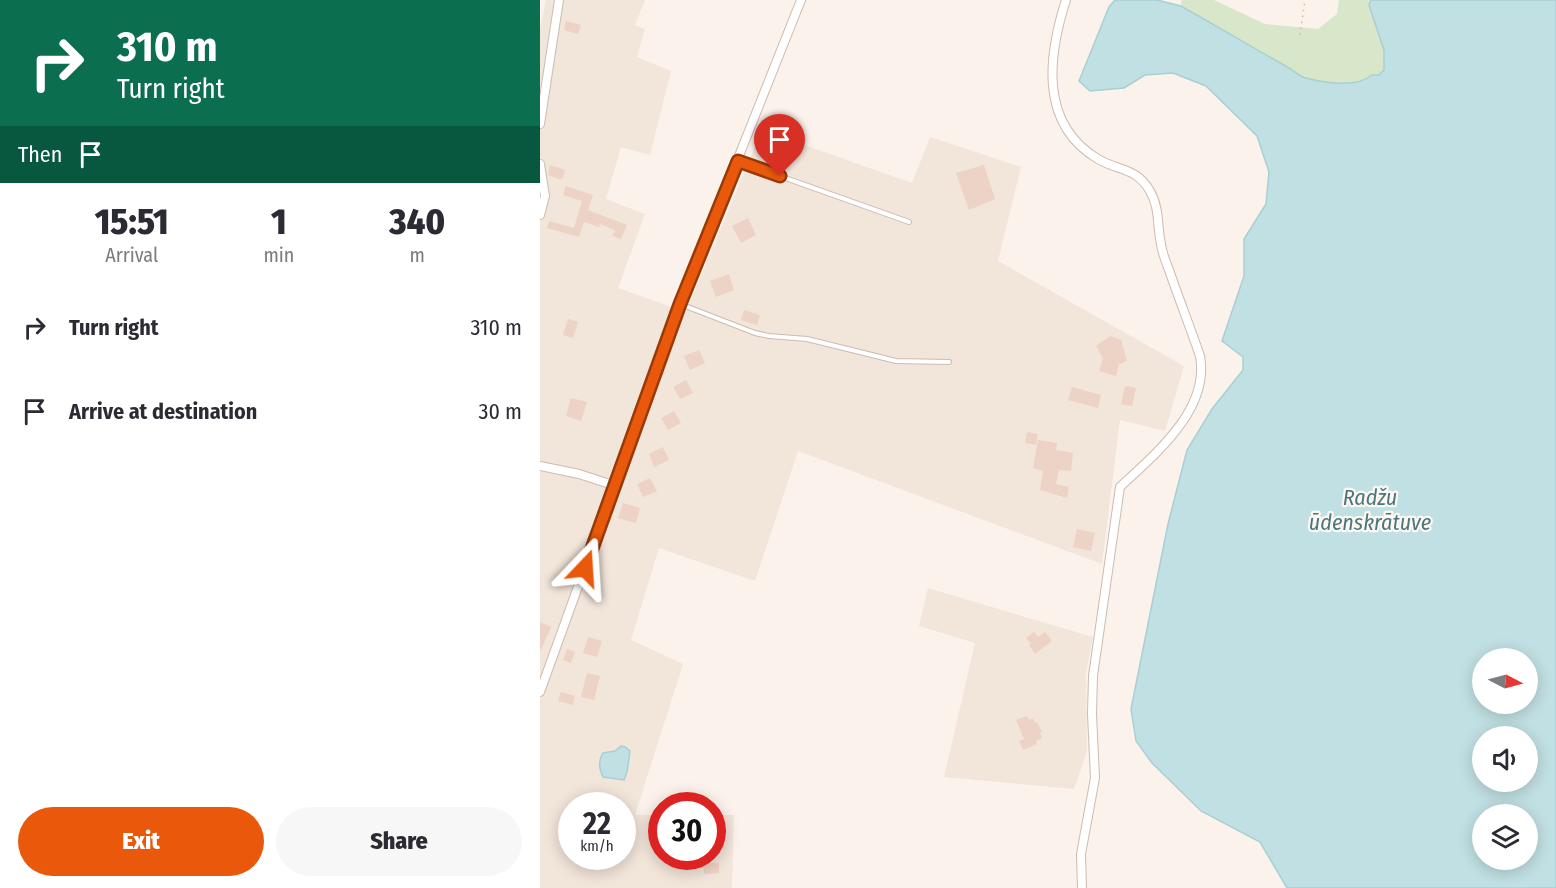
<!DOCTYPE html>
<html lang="en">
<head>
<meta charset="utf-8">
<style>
  body { margin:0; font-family:"Fira Sans Condensed",sans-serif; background:#f7f7f7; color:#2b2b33; height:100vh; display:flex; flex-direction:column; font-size:22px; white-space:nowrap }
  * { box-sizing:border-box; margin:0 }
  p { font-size:20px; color:#7c7c81 }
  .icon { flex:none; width:33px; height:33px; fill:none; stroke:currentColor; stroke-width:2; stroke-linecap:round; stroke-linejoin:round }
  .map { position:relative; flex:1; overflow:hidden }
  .details { display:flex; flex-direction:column; background:#fff; width:540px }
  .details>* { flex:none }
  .guide { background:#0b6e4f; color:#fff; overflow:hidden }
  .needle { width:39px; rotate:96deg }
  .controls { position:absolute; left:932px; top:648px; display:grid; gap:12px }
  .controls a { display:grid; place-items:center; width:66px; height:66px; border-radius:50%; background:#fff; box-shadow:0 3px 15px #0003; font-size:30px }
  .speed { position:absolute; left:18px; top:792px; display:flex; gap:12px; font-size:30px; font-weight:700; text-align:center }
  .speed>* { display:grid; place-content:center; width:78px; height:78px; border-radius:50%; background:#fff; box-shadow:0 3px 15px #0003; line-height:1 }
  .speed small { font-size:15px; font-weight:400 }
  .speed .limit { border:9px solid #d22; background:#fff; color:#111 }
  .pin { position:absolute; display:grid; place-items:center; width:51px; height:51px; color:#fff; margin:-62px -26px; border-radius:50% 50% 50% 0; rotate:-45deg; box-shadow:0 0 6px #0007 }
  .pin .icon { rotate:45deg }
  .me { position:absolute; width:66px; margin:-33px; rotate:20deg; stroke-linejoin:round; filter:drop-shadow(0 0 4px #0008) }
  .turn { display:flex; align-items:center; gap:21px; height:126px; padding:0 18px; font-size:27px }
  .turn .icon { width:78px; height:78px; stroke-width:2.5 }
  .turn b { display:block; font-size:42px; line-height:51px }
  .then { display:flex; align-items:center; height:57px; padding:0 18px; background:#0003; gap:12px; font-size:22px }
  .eta { display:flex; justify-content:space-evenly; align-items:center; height:102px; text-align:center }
  .eta b { font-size:36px; font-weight:800; line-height:42px }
  .cta { display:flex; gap:12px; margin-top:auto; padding:12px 18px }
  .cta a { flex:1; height:69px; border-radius:36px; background:#ea580c; color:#fff; font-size:24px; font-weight:800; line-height:69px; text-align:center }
  .cta a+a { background:#f7f7f7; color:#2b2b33 }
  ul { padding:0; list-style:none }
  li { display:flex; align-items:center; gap:18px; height:84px; padding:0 18px }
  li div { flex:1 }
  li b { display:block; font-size:22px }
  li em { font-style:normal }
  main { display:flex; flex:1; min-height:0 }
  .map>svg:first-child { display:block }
  .residential { fill:#f2e5da; fill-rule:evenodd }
  .green { fill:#d8e7ca }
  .water { fill:#c1e0e3; stroke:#a8cfd3; stroke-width:1.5; fill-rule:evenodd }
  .building { fill:#edd3c5 }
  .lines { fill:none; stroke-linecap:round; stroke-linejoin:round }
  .service-casing { stroke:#ccbbb1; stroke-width:6 }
  .minor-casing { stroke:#ccbbb1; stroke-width:10 }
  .path { stroke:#d2b6a8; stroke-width:1.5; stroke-dasharray:1.5 4.5; stroke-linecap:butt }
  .service { stroke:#fff; stroke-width:4 }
  .minor { stroke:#fff; stroke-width:8 }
  .route-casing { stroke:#983908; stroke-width:15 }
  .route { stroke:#ea580c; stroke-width:10 }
  .labels { text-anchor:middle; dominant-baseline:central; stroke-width:4.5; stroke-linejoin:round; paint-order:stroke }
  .water-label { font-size:22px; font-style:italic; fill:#48777d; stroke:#fdf8f1 }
</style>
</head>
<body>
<main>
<section class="details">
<div class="guide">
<div class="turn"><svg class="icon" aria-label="right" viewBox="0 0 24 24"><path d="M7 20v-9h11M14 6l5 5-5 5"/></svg><div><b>310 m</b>Turn right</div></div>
<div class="then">Then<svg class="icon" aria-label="arrive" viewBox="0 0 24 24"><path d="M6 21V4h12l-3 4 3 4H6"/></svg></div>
</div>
<div class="eta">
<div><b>15:51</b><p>Arrival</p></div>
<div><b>1</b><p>min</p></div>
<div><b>340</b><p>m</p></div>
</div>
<ul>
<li><svg class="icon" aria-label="right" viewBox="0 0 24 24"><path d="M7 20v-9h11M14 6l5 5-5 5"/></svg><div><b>Turn right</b></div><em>310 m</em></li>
<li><svg class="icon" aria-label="arrive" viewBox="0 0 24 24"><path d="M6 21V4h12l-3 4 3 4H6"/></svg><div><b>Arrive at destination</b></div><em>30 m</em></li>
</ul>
<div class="cta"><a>Exit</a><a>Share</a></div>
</section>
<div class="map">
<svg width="1016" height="888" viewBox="0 0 1016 888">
  <rect width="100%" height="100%" fill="#fbf3eb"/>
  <path class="residential" d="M6,0H105L95,25L105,29L97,57L131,71L110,155L81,147L66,199L105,214L78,288L146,312L222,130L372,183L390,137L481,167L458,261L644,366L625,431L580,420L562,564L258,451L215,581L119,548L91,640L143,664L95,815H121L122,856H172L173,815H194L192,888H0V29ZM32,806H82V856H32Z
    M388,588L553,637L546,673L547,752L534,789L404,777L435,643L379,626Z"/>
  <path class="green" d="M641,0H674L725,24L778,29L797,14L799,0H831L829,5L844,50V70L839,75H832C817,88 784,83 766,78C760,76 754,71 749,68L641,6Z"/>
  <path class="water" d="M575,0H617L641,6L749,68C754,71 760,77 766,78C784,83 817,88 832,75H839L844,70V50L829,5L831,0H1016V888H747L720,842L661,811L612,763L596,741L591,709L628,524L647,450L672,409L703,370V357L682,341L704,276V239L726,204L729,172L717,136L666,86L633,73L605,75L584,88L550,91L539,81L569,7ZM942,658H987V704H942ZM942,736H987V782H942ZM942,814H987V860H942Z
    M81,746L85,747L90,751L87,772L84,780L63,777C59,768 58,761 63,753L75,751Z"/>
  <path class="building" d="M26,21L41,25L38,34L24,30Z
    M10,165L25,170L22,180L8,175Z
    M444,165L455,199L429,210L416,173Z
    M26,186L53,195L48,210L87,225L81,239L72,236L75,230L60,224L59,227L44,222L39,237L7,228L9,221L34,228L42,201L23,195Z
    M208,218L216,235L201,243L192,226Z
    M189,274L194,290L176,297L170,281Z
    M204,310L220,315L217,325L201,320Z
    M28,319L38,322L33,338L23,335Z
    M570,336L581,340L587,361L579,364L576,376L559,371L563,358L556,346Z
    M159,350L165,363L150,370L144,356Z
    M146,380L153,393L140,399L133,387Z
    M585,386L596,388L592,406L581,404Z
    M532,387L561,395L558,408L528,400Z
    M31,398L47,402L41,421L26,416Z
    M134,411L141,423L128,430L121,418Z
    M487,432L498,434L496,445L485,443Z
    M498,440L517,443L516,450L533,453L531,471L519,470L516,484L529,487L527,498L500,490L503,471L493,468Z
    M123,447L129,460L114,467L109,454Z
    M110,478L117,491L103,497L97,484Z
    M83,503L100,508L96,523L78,518Z
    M537,529L555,533L551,551L533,547Z
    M0,622L11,627L0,652Z
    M494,632L498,637L505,632L512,641L495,654L489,645L491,644L486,638Z
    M48,637L62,641L57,657L43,653Z
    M27,649L35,652L31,663L23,660Z
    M47,673L60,676L54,700L41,697Z
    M21,692L35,696L33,705L18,701Z
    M487,716L489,720L493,718L495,723L497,722L502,732L500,733L502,738L496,741L497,744L483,750L479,741L484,739L476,720Z
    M136,856H153V866H136Z
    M164,863H179V873L164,874Z"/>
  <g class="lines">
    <g class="service-casing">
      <path id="service" d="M198,161L369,222
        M140,304L215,333L229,336L267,339L356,361L409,362"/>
    </g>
    <g class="minor-casing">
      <path id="minor" d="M526,0C508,56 499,124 558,159C578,171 596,167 610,191C620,208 617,227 621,244C622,253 626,262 629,270C639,299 650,327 660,356C670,410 615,454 580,487L553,676L552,714L555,778L541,854L542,888
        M0,124L19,0
        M0,164L5,196L0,215
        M0,466L39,474L76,486
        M0,692L140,304L261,0"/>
    </g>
    <path class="path" d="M760,35L765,0"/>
    <use href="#service" class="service"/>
    <use href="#minor" class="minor"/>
  </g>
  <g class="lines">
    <g class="route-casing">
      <path id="route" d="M45,568L140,304L198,161L240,176"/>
    </g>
    <use href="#route" class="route"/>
  </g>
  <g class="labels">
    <g class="water-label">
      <text x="830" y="497">Radžu<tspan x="830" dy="25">ūdenskrātuve</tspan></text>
    </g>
  </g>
</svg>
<div class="controls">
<a><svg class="needle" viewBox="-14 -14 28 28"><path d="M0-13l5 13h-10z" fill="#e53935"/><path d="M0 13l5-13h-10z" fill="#7c7c81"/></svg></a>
<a><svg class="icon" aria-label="sound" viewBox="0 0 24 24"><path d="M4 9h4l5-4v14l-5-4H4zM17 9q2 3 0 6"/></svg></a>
<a><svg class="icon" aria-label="layers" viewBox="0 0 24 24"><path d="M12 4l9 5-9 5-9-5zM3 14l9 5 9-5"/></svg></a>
</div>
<div class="speed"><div>22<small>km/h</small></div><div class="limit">30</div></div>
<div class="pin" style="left:240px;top:176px;background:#d93025"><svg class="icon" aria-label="arrive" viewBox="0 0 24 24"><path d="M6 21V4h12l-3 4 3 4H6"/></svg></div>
<svg class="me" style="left:45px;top:568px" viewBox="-20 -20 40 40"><path d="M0-17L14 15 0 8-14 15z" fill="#ea580c" stroke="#fff" stroke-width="4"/></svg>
</div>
</main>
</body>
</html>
